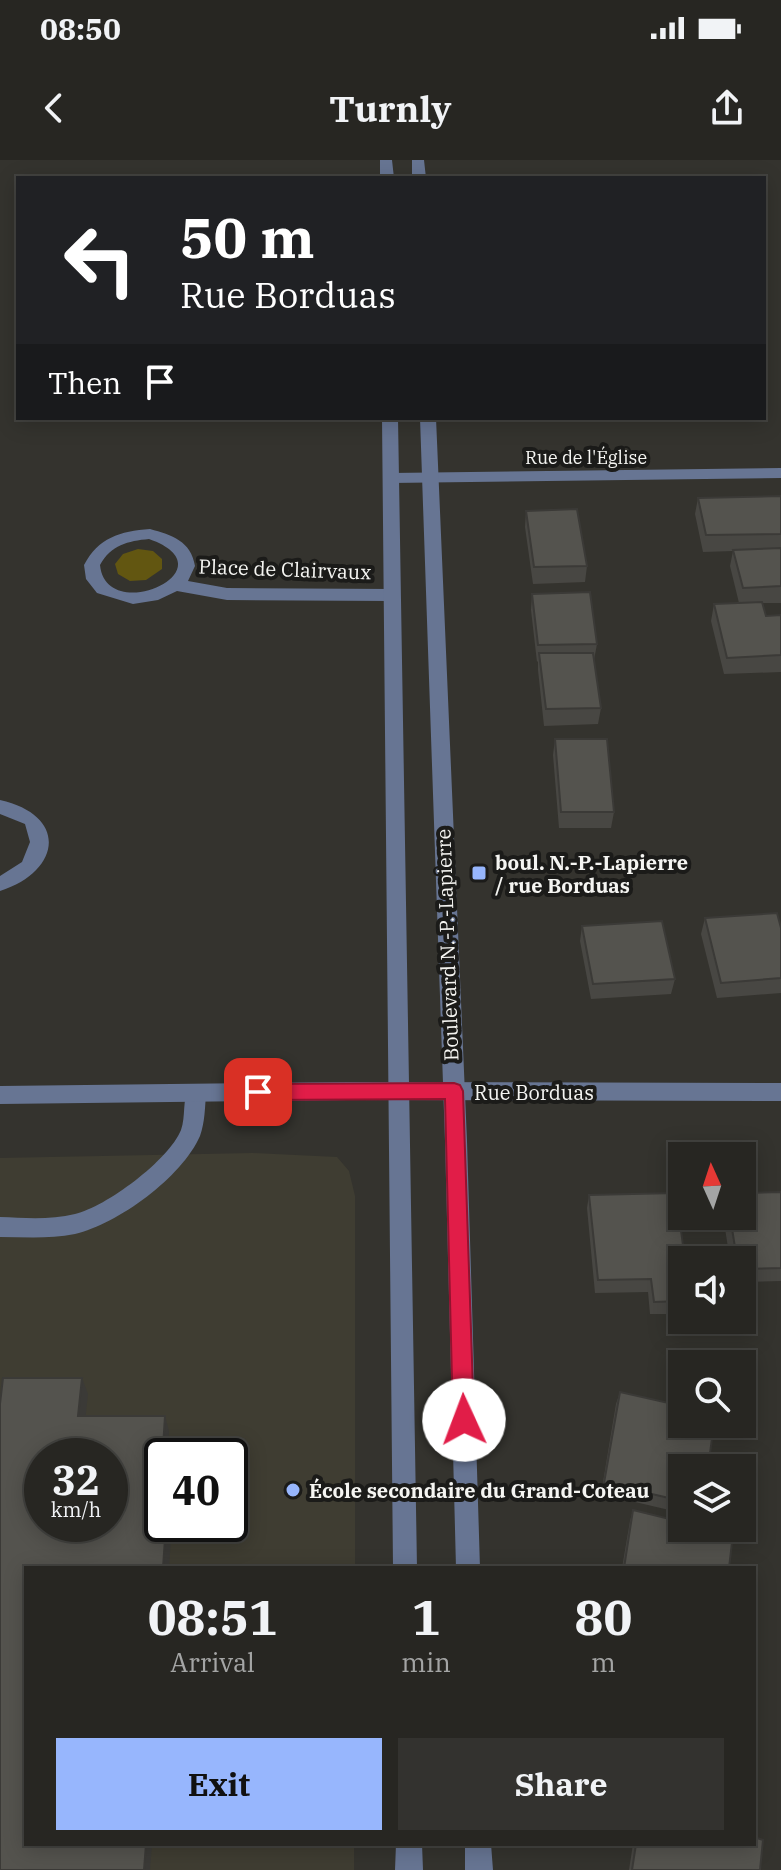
<!DOCTYPE html>
<html lang="en">
<head>
<meta charset="utf-8">
<style>
  body { margin:0; font-family:"IBM Plex Serif",serif; background:#33322f; color:#f1f3f6; height:100vh; display:flex; flex-direction:column; font-size:30px; white-space:nowrap }
  * { box-sizing:border-box; margin:0 }
  p { font-size:26px; color:#a4a5a5 }
  .icon { flex:none; width:44px; height:44px; fill:none; stroke:currentColor; stroke-width:2; stroke-linecap:round; stroke-linejoin:round }
  .map { position:relative; flex:1; overflow:hidden }
  .drawer { position:absolute; left:24px; top:1406px; width:732px; height:280px; display:flex; flex-direction:column; background:#272622; border-radius:0px; box-shadow:0 4px 20px #0003,0 0 0 2px #434340 }
  .drawer>* { flex:none }
  .hud { position:absolute; left:16px; top:16px; width:750px; height:244px; border-radius:0px; box-shadow:0 4px 20px #0003,0 0 0 2px #434340; background:#202124; color:#fff; overflow:hidden }
  .needle { width:52px; rotate:357deg }
  .fabs { position:absolute; left:668px; top:982px; display:grid; gap:16px }
  .fabs a { display:grid; place-items:center; width:88px; height:88px; border-radius:0px; background:#272622; box-shadow:0 4px 20px #0003,0 0 0 2px #434340; font-size:40px }
  .speed { position:absolute; left:24px; top:1278px; display:flex; gap:16px; font-size:40px; font-weight:700; text-align:center }
  .speed>* { display:grid; place-content:center; width:104px; height:104px; border-radius:50%; background:#272622; box-shadow:0 4px 20px #0003,0 0 0 2px #434340; line-height:1 }
  .speed small { font-size:20px; font-weight:400 }
  .speed .limit { border:4px solid #111; border-radius:12px; background:#fff; color:#111 }
  .pin { position:absolute; display:grid; place-items:center; width:68px; height:68px; color:#fff; margin:-34px; border-radius:16px; box-shadow:0 4px 12px #0006 }
  .me { position:absolute; width:88px; margin:-44px; rotate:358deg; stroke-linejoin:round; filter:drop-shadow(0 0 6px #0008) }
  .turn { display:flex; align-items:center; gap:28px; height:168px; padding:0 32px; font-size:36px }
  .turn .icon { width:104px; height:104px; stroke-width:2.5 }
  .turn b { display:block; font-size:56px; line-height:68px }
  .then { display:flex; align-items:center; height:76px; padding:0 32px; background:#0003; gap:16px; font-size:30px }
  .eta { display:flex; justify-content:space-evenly; align-items:center; height:136px; text-align:center }
  .eta b { font-size:48px; font-weight:700; line-height:56px }
  .button { display:flex; gap:16px; margin-top:auto; padding:16px 32px }
  .button a { flex:1; height:92px; border-radius:0px; background:#97b6fd; color:#111; font-size:32px; font-weight:700; line-height:92px; text-align:center }
  .button a+a { background:#33322f; color:#f1f3f6 }
  .status { display:flex; justify-content:space-between; align-items:center; height:56px; padding:0 40px; background:#272622; direction:ltr }
  .status svg { height:22px; fill:currentColor }
  header { display:flex; justify-content:space-between; align-items:center; height:104px; padding:0 32px; background:#272622; font-size:36px; font-weight:700 }
  .map>svg:first-child { display:block }
  .built { fill:#3f3d32; fill-rule:evenodd }
  .green { fill:#625611 }
  .lines { fill:none; stroke-linecap:round; stroke-linejoin:round }
  .service { fill:#677593; fill-rule:evenodd }
  .minor { fill:#677593; fill-rule:evenodd }
  .tertiary { fill:#677593; fill-rule:evenodd }
  .wall { fill:#484743 }
  .shaded-wall { fill:#3b3a37 }
  .building { fill:#54534e; stroke:#3b3a37; stroke-width:2; fill-rule:evenodd }
  .route { fill:#e11d48; stroke:#92132f; stroke-width:2 }
  .poi-dot { fill:#97b6fd; stroke:#1b1b19; stroke-width:3 }
  .labels { text-anchor:middle; dominant-baseline:central; stroke-width:8; stroke-linejoin:round; paint-order:stroke }
  .far-street-label { font-size:18px; fill:#f5f5f2; stroke:#1b1b19 }
  .street-label { font-size:20px; fill:#f5f5f2; stroke:#1b1b19 }
  .poi-label { font-size:20px; font-weight:bold; fill:#f5f5f2; stroke:#1b1b19; text-anchor:start }
</style>
</head>
<body>
<div class="status"><b>08:50</b><svg viewBox="0 0 49 12"><path d="M0 12V9h3v3zM5 12V6h3v6zM10 12V3h3v9zM15 12V0h3v12zM26 1h20v11H26zM47 4h2v5h-2z"/></svg></div>
<header><svg class="icon" aria-label="back" viewBox="0 0 24 24"><path d="M15 5l-7 7 7 7"/></svg>Turnly<svg class="icon" aria-label="share" viewBox="0 0 24 24"><path d="M12 15V3M7 8l5-5 5 5M5 13v7h14v-7"/></svg></header>
<div class="map">
<svg width="781" height="1710" viewBox="0 0 781 1710">
  <rect width="100%" height="100%" fill="#34332e"/>
  <path class="built" d="M253,993L337,997L349,1011L355,1036V1408H26V1684H354V1710H0V998ZM42,1296H110V1364H42ZM162,1296H230V1364H162Z"/>
  <path class="green" d="M138,389L153,391L162,399V409L146,420L130,421L118,414L115,404L123,394Z"/>
  <g class="lines">
    <path class="service" d="M196,924L203,927L206,933C205,947 205,962 200,976C182,1017 118,1064 75,1074C50,1079 25,1077 0,1077V1057C25,1058 51,1060 75,1054C106,1047 169,1000 181,970C186,956 182,940 189,927Z"/>
    <path class="minor" d="M781,308V318L391,323L383,318L391,313Z
      M150,369C172,375 191,381 195,406L188,421L227,428L392,429L400,435L392,441L227,440L177,431L158,440L133,444L97,433L86,419L84,405C98,378 120,371 150,369ZM149,379C234,409 106,467 100,405C111,385 128,381 149,379Z
      M0,640C70,656 60,712 0,731V716L22,702L30,682L25,664L0,654Z
      M348,922L781,923V941L348,940L0,944V926Z"/>
    <path class="tertiary" d="M380,0H392L394,18H380Z
      M412,0H424L426,18H412Z
      M382,258H398L417,1408H393Z
      M420,258H436L467,981L480,1408H456L445,981Z
      M396,1684H422L423,1710H395Z
      M465,1684H491L493,1710H465Z"/>
  </g>
  <path class="wall" d="M781,336V443H762L766,456L781,455V512L724,514L711,461L714,444L739,443L730,406L733,391L703,392L695,354L698,338Z
    M526,351L587,406L585,422L533,424L525,367Z
    M532,434L597,484L594,500L601,548L598,564L544,566L538,510V501L537,502L531,450Z
    M555,579L614,652L611,668H559L553,595Z
    M705,758L781,768V833L717,838L701,774Z
    M582,766L675,819L671,834L591,839L580,781Z
    M781,1032V1121L742,1122V1100H730L723,1056H742Z
    M589,1035L682,1100V1154H650L648,1132L595,1133L587,1048Z
    M620,1232L682,1308V1353L601,1334L616,1244Z
    M633,1350L729,1408H622L630,1361Z
    M633,1684H754L760,1710H629Z"/>
  <path class="shaded-wall" d="M82,1218L88,1234L84,1271L78,1256Z
    M165,1256L169,1271L168,1296L163,1288Z
    M166,1364H172L169,1408H163Z
    M146,1684H152L150,1710H144Z"/>
  <path class="building" d="M781,336V374L706,375L698,338Z
    M577,349L587,406L534,407L526,351Z
    M781,388V426L743,428L733,390Z
    M590,432L597,484L538,485L532,434Z
    M762,442L766,456L781,455V495L727,498L714,444Z
    M539,493H593L601,548L546,549Z
    M555,579H607L614,652H561Z
    M777,753L781,768V818L721,823L705,758Z
    M662,761L675,819L593,824L582,766Z
    M781,1032V1108L742,1109V1100H737L730,1056H742V1033Z
    M676,1033L685,1100H682V1141L654,1142L651,1119L598,1120L589,1035Z
    M3,1218H82L78,1256H165L163,1288H171V1296H162V1364H166L163,1408H26V1684H146L144,1710H0V1244ZM42,1296H110V1364H42Z
    M620,1232L682,1246V1264H714L708,1308H682V1341L604,1323Z
    M633,1350L682,1362V1368H708L733,1374L729,1408H624Z
    M754,1546H756L754,1565Z
    M754,1677L763,1680L760,1710H632L636,1684H754Z"/>
  <path class="route" d="M454,923L460,925L463,931L474,1260L471,1267L464,1270L456,1267L453,1260L445,939L258,940L252,938L249,932L252,927L258,924Z"/>
  <g class="poi-dot">
    <rect x="471" y="705" width="16" height="16" rx="4"/>
    <circle cx="293" cy="1330" r="8"/>
  </g>
  <g class="labels">
    <g class="far-street-label">
      <text x="586" y="297">Rue de l'Église</text>
    </g>
    <g class="street-label">
      <text transform="translate(285 409) rotate(2)">Place de Clairvaux</text>
      <text transform="translate(447 785) rotate(-92)">Boulevard N.-P.-Lapierre</text>
      <text x="534" y="932">Rue Borduas</text>
    </g>
    <g class="poi-label">
      <text x="495" y="702">boul. N.-P.-Lapierre<tspan x="495" dy="23">/ rue Borduas</tspan></text>
      <text x="309" y="1330">École secondaire du Grand-Coteau</text>
    </g>
  </g>
</svg>
<div class="fabs">
<a><svg class="needle" viewBox="-14 -14 28 28"><path d="M0-13l5 13h-10z" fill="#e53935"/><path d="M0 13l5-13h-10z" fill="#a4a5a5"/></svg></a>
<a><svg class="icon" aria-label="sound" viewBox="0 0 24 24"><path d="M4 9h4l5-4v14l-5-4H4zM17 9q2 3 0 6"/></svg></a>
<a><svg class="icon" aria-label="search" viewBox="0 0 24 24"><circle cx="10" cy="10" r="6"/><path d="M15 15l6 6"/></svg></a>
<a><svg class="icon" aria-label="layers" viewBox="0 0 24 24"><path d="M12 4l9 5-9 5-9-5zM3 14l9 5 9-5"/></svg></a>
</div>
<div class="speed"><div>32<small>km/h</small></div><div class="limit">40</div></div>
<div class="pin" style="left:258px;top:932px;background:#d93025"><svg class="icon" aria-label="arrive" viewBox="0 0 24 24"><path d="M6 21V4h12l-3 4 3 4H6"/></svg></div>
<svg class="me" style="left:464px;top:1260px" viewBox="-20 -20 40 40"><circle r="19" fill="#fff"/><path d="M0-13L10 11 0 6-10 11z" fill="#e11d48"/></svg>
<div class="hud">
<div class="turn"><svg class="icon" aria-label="left" viewBox="0 0 24 24"><path d="M17 20v-9H6M10 6l-5 5 5 5"/></svg><div><b>50 m</b>Rue Borduas</div></div>
<div class="then">Then<svg class="icon" aria-label="arrive" viewBox="0 0 24 24"><path d="M6 21V4h12l-3 4 3 4H6"/></svg></div>
</div>
<section class="drawer">
<div class="eta">
<div><b>08:51</b><p>Arrival</p></div>
<div><b>1</b><p>min</p></div>
<div><b>80</b><p>m</p></div>
</div>
<div class="button"><a>Exit</a><a>Share</a></div>
</section>
</div>
</body>
</html>
